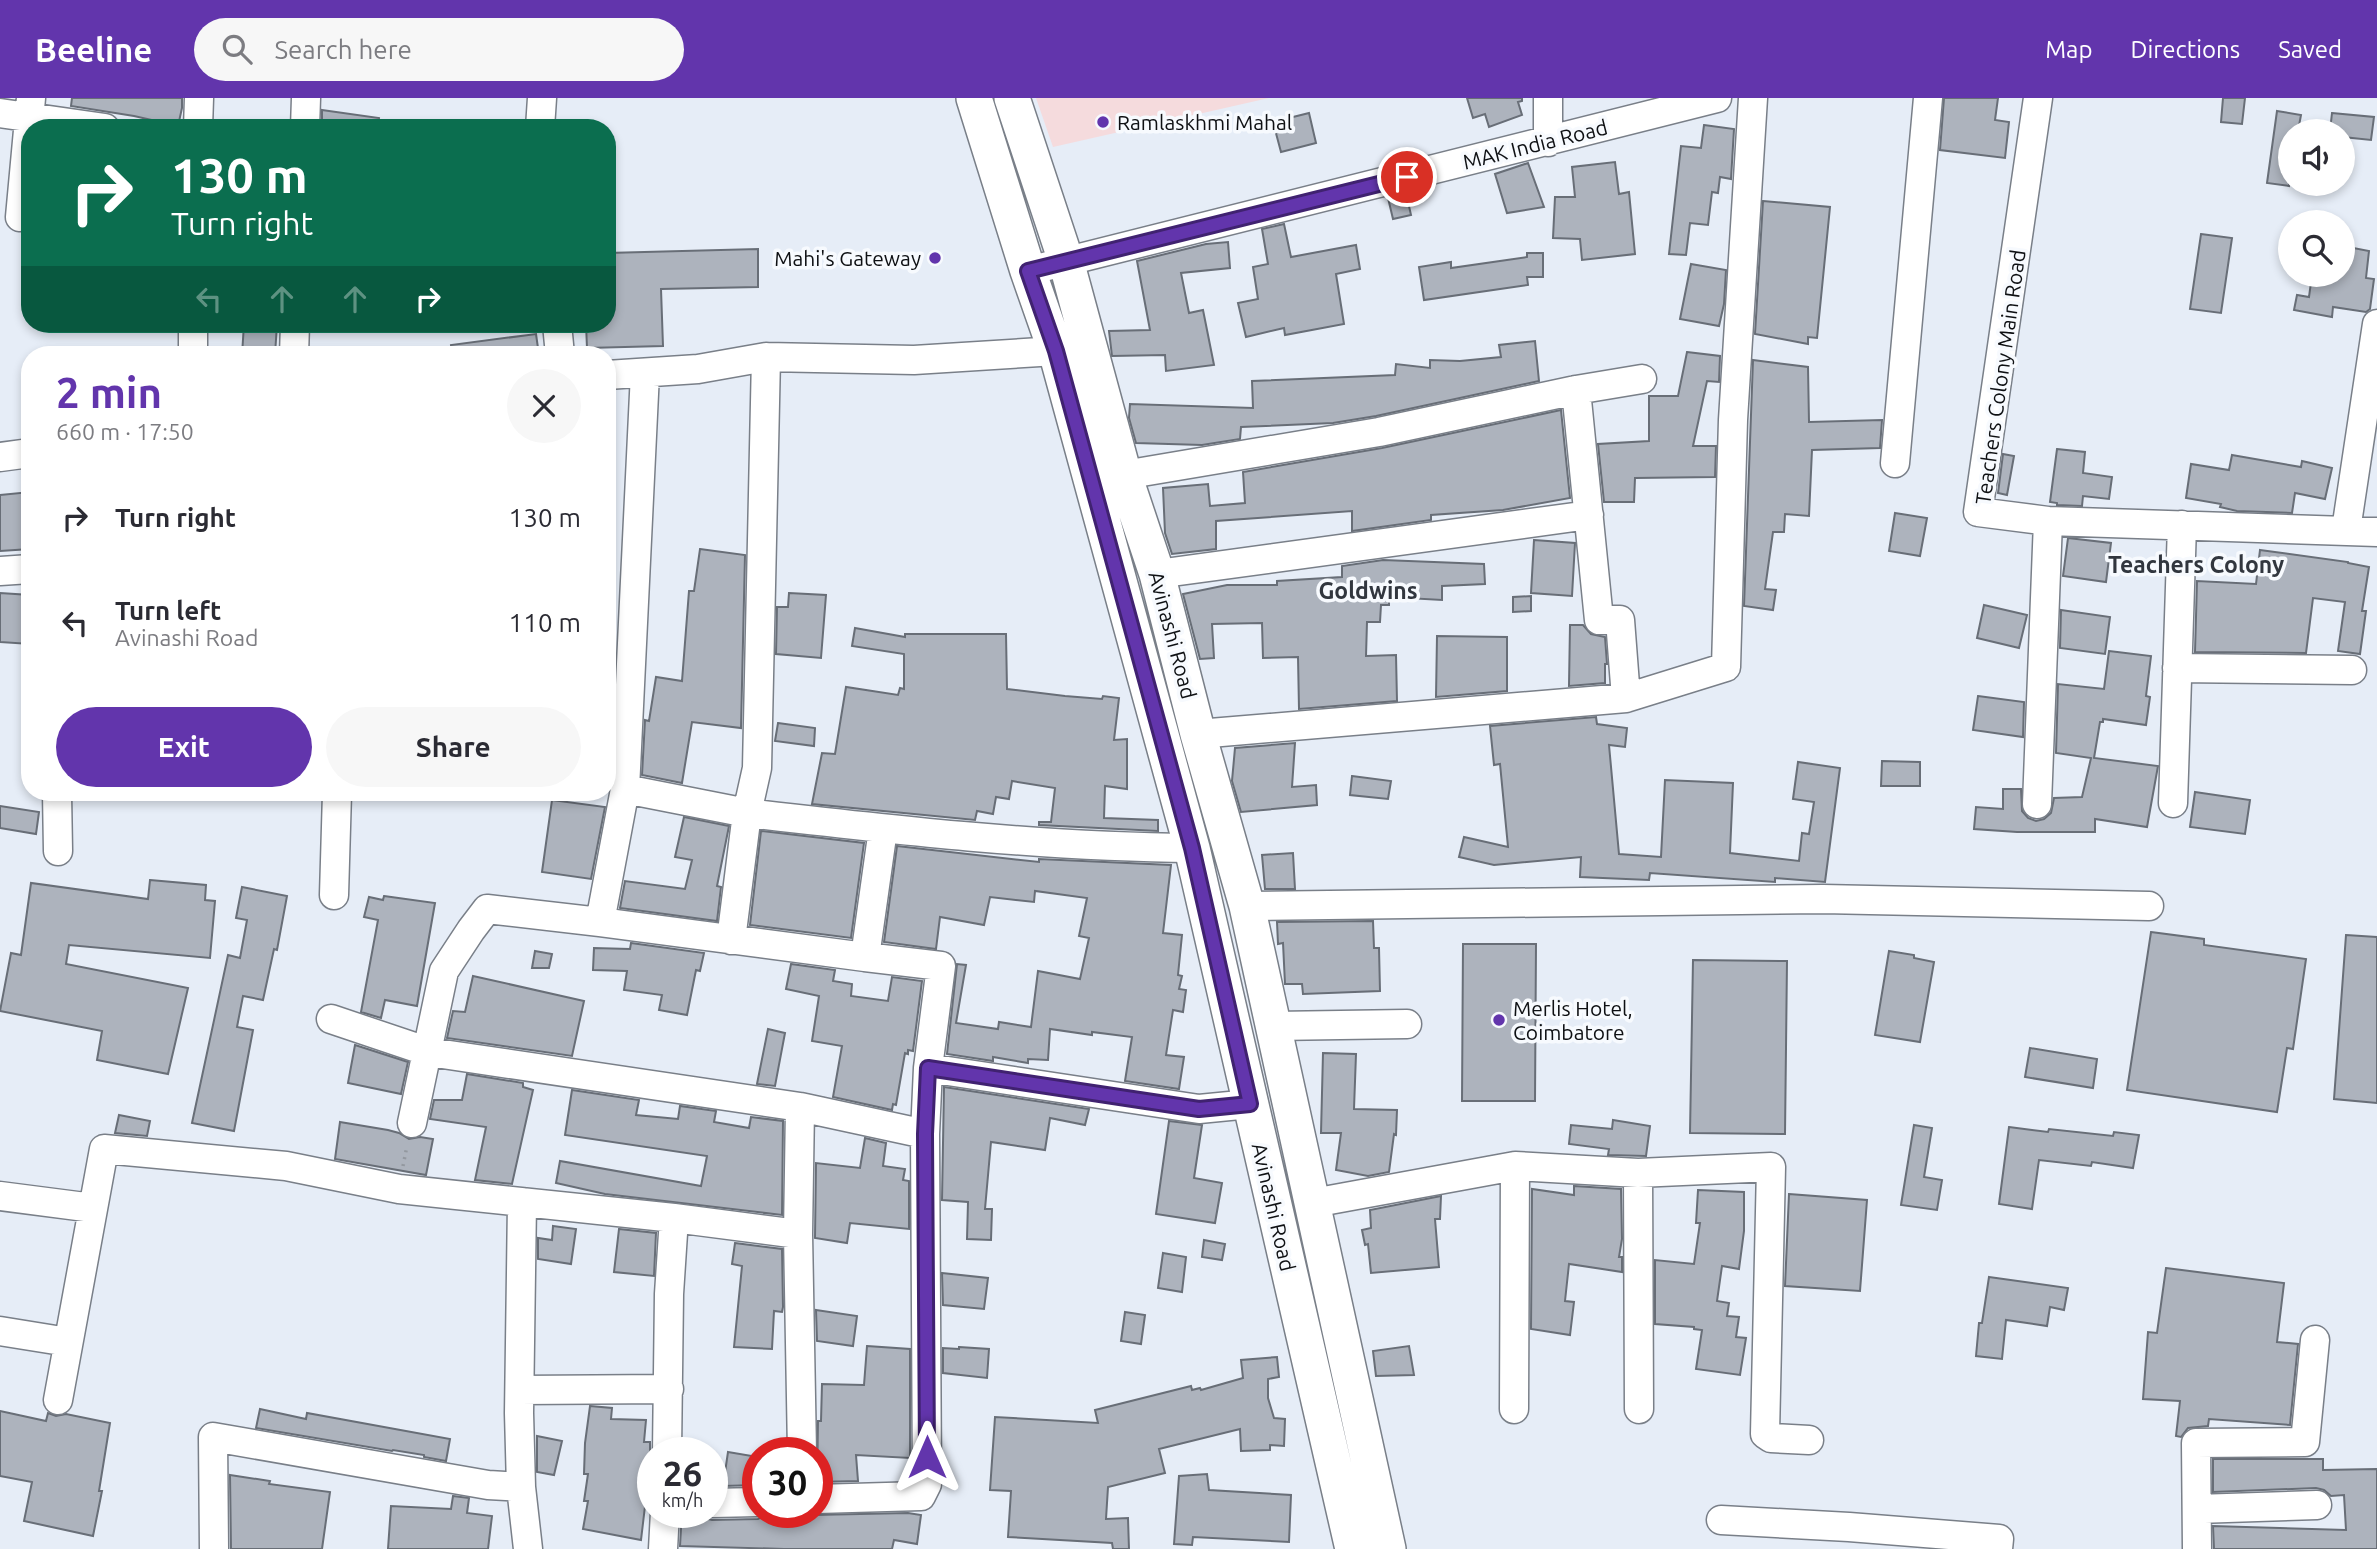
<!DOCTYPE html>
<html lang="en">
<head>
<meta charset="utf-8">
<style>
  body { margin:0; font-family:Ubuntu,sans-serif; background:#f7f7f7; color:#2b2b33; height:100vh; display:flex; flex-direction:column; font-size:26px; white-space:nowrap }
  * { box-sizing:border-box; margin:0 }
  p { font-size:23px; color:#7c7c81 }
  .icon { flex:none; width:38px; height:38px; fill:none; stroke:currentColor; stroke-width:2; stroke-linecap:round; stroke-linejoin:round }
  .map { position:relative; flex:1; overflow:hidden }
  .drawer { position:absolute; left:21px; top:248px; width:595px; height:455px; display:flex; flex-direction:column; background:#fff; border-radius:28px; box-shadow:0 4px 10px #0003 }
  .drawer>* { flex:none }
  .banner { position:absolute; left:21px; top:21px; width:595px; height:214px; border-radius:28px; box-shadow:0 4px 10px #0003; background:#0b6e4f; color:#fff; overflow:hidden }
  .buttons { position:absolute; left:2278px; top:21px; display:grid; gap:14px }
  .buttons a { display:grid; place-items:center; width:77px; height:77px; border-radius:50%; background:#fff; box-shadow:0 4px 10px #0003; font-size:35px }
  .speed { position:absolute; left:637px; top:1339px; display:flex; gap:14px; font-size:35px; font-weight:700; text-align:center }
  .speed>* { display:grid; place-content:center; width:91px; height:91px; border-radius:50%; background:#fff; box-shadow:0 4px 10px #0003; line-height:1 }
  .speed small { font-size:18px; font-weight:400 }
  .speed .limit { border:10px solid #d22; background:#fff; color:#111 }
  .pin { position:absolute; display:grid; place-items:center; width:60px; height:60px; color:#fff; margin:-30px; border:4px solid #fff; border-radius:50%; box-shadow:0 2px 7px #0007 }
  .me { position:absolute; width:77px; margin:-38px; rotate:0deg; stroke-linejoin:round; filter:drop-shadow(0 0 5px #0008) }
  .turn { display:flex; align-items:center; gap:24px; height:147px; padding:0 35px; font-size:32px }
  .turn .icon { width:91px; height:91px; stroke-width:2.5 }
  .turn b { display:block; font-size:49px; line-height:60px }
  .lanes { display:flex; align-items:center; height:66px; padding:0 35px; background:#0003; justify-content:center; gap:35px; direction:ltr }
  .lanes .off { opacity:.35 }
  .round { display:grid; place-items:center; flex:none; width:74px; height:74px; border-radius:37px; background:#f7f7f7 }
  .overview { display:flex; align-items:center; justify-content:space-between; height:119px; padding:0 35px }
  h1 { font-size:42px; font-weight:700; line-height:52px; color:#6235ac }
  .action { display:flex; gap:14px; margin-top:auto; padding:14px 35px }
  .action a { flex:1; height:80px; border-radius:42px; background:#6235ac; color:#fff; font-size:28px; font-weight:700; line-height:80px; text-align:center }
  .action a+a { background:#f7f7f7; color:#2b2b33 }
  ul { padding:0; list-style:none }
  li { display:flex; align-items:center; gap:21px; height:105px; padding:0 35px }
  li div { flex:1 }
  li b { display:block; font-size:26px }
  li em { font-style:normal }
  header { display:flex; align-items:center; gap:42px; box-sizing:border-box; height:98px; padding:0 35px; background:#6235ac; color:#fff }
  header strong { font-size:33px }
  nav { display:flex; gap:38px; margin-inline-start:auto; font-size:24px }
  .search { width:490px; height:63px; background:#f7f7f7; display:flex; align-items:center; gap:18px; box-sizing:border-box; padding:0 24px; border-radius:38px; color:#7c7c81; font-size:26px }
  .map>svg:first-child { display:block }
  .commercial { fill:#f5dbdd }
  .building { fill:#adb3bd; stroke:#686e77; stroke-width:2 }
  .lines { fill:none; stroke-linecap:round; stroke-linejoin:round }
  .minor-casing { stroke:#797f88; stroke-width:31 }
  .major-casing { stroke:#797f88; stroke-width:38 }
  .path { stroke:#93989f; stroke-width:3.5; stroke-dasharray:2 5; stroke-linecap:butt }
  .minor { stroke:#fff; stroke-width:28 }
  .major { stroke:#fff; stroke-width:35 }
  .route-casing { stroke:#402270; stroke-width:18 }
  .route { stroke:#6235ac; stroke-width:12 }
  .poi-dot { fill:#6235ac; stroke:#f7fafe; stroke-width:2.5 }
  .labels { text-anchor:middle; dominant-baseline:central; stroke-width:7; stroke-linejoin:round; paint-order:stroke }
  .poi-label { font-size:21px; fill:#0e1013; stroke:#f7fafe; text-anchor:start }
  .street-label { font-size:21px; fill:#0e1013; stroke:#f7fafe }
  .neighbourhood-label { font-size:23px; font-weight:bold; fill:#31363e; stroke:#f7fafe }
</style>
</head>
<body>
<header>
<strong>Beeline</strong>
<div class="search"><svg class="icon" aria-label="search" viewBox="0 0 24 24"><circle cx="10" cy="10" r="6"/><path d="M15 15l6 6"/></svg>Search here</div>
<nav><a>Map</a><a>Directions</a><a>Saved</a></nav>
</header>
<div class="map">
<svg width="2377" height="1451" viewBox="0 0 2377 1451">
  <rect width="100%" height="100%" fill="#e6edf7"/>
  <path class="commercial" d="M1036,0H1269L1053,49Z"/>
  <path class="building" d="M72,0H182V10L178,28L134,18L71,8Z
    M1467,0H1522V3L1518,4L1522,17L1489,29L1485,16L1473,20Z
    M1944,0H1998L1995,22L2009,24L2005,60L1940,52Z
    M2223,0H2245L2242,26L2221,24Z
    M322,12L379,20L378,30H322Z
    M2277,13L2301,17L2298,33H2291L2289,88L2267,85Z
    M1309,15L1316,45L1281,54L1273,24Z
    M2332,15L2374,19L2371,42L2343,39V33H2330Z
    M1704,27L1734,31L1731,81L1720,79L1718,95L1712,94L1708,127L1690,125L1686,157L1669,156L1681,48L1701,50Z
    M1615,64L1619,96L1629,94L1635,156L1582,162L1580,141L1553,140L1555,99H1575L1572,69Z
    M1528,65L1544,109L1507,115L1495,76Z
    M1406,95L1411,117L1393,121L1388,100Z
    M1763,103L1830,109L1817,240L1808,239V246L1755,236Z
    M1284,126L1291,159L1356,147L1360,171L1336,176L1344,226L1285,237L1284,230L1246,239L1238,205L1258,201L1253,169L1268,166L1262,131Z
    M2201,136L2232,140L2221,215L2190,211Z
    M1228,144L1230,170L1181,175L1189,215L1203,212L1214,267L1166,273L1165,257L1112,258L1109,233L1150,232L1137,163L1206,146Z
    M2343,148L2369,153L2366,180L2374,181L2370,211L2366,214L2333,209L2332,219L2294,212L2297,197L2309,199L2312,177H2343Z
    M758,151V189L661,191L663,248L587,250L586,226H607V155Z
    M1527,155H1543V179H1527L1528,187L1424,202L1419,169L1451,164V170L1527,159Z
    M1691,166L1726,172L1724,206L1719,228L1680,221Z
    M244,226H277L275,257H242Z
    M536,236L539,257H452L451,247Z
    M1535,243L1539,283L1376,318L1333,325L1241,329L1240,341L1202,347L1136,345L1129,320L1130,306L1253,310L1252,283L1395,277L1396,266L1430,270V262L1460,263L1501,259L1499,247Z
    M1687,254L1720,258L1719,284L1707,283L1693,348H1716L1715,379L1635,380L1634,404H1604L1598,346L1649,343V298H1678Z
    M1753,262L1808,269L1809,324L1882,322L1880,350L1812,352L1809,418L1785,416L1784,434H1773L1765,491L1776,492L1773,512L1744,508Z
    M1561,312L1570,400L1503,412L1431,417V422L1352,433V413L1216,423V451L1172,456L1165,435L1163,390L1208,386L1210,408L1245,405L1243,374L1382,350Z
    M2057,351L2085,354L2083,375L2112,379L2109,401L2083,398L2082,408L2057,407V405L2050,404Z
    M2003,356L2014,358L2007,397L1998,395Z
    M2232,357L2301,369L2302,363L2332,370L2325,401L2295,395L2292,415L2237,413L2220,409L2221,406L2186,400L2191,366L2229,372Z
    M30,394V451L0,453V397Z
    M1895,415L1927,420L1920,458L1889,453Z
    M2068,440L2111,445L2106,484L2063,478Z
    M1534,442L1575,445L1572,498L1531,495Z
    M700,451L745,457L741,630L692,624L682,685L642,677L645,622L649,623L656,579L682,583L689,493H694Z
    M2260,452L2348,464V465L2369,469L2362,513H2366L2360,556L2338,553L2345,504L2313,500L2306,555L2195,554L2197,483L2256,486Z
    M1383,462L1484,466L1485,486L1442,488V502L1389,499V507H1381L1380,524H1367L1366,558L1396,557L1397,603L1299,611L1298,559L1263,560L1262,525L1212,526L1214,560L1200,561L1183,496L1227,487H1277V483L1342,479V468Z
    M0,495L30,497V546L0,544Z
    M789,495L826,497L821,560L776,556L777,509H788Z
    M1531,498V513L1513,514V499Z
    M1984,507L2027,517L2019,550L1977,540Z
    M2061,512L2110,519L2105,556L2060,550Z
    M1570,527H1583L1591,536L1605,539L1607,566H1605V585L1569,588Z
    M855,530L905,539V536H1006L1007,591L1065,598L1102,601L1103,598L1119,600L1114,642L1127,641V691L1105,688L1104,720L1158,722V733L1039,727V724H1051L1055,690L1012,683L1009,701L996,699L993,716L977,713L975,722L812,706L822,655L835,656L846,589L898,597L900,590L904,591V556L852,548Z
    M1437,538L1507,539V593L1436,599Z
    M2109,553L2151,558L2146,598L2150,599L2146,627L2103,621V624H2100L2094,660L2158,668L2147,729L2095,721V734H2017L1974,731L1976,709L2003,711V691H2021L2022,713L2028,720L2036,723L2044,721L2051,715L2054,700L2082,699L2091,660L2056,655L2058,586L2104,591Z
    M1978,598L2024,604L2023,639L1973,632Z
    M1596,619L1597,626L1627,630L1625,649L1609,647L1619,756L1661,759L1665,682L1733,685L1730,755L1799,763L1802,735L1809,736L1814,704L1793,701L1798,664L1840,670L1825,784L1775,780V784L1650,775L1649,782L1580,779L1581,759L1494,767L1459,759L1464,739L1508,749L1500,666L1494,667L1490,628Z
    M778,625L815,630L814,648L775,643Z
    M1295,645L1292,689L1316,687L1317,707L1241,714L1232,683L1235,650Z
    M1882,663L1920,664V688H1881Z
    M1352,678L1391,683L1388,701L1350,697Z
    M2195,694L2250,702L2245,736L2190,729Z
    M552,702L605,709L591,781L542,774Z
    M0,708L39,714L36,736L0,730Z
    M684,719L729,728L717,788L721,789L717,823L620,810L625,783L685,791L692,762L675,759Z
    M761,733L864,745L851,840L750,827Z
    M897,748L1039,764V761L1171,767L1163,835L1182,837L1178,877L1182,878L1179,891L1186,892L1183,914L1173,912L1166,957L1184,959L1179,991L1125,983L1132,939L1092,934V937L1050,931L1048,962L1028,961V965L993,959V963L947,956L957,866L966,867L956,925L998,931L999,924L1031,929L1038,873L1080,881L1089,840L1079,838L1087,800L1035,793L1034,804L990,799L984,827L940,819L936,851L884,844Z
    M1293,755L1295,791H1265L1262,757Z
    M150,782L206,787L205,802L215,803L210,860L69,847L66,866L188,890L168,976L97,962L102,933L0,913L11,855L21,857L31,785L148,801Z
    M242,789L287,798L277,852L274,851L263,902L243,898L237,929L253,932L234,1033L192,1025L228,857L240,860L247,822L236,820Z
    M384,798L435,805L417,908L385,902L381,920L361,914L378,822L364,819L369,799L383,802Z
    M1373,823L1374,850H1379L1380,893L1303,896L1302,886H1285L1283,845L1278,846L1277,824Z
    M2151,834L2204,841V847L2306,861L2293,951L2287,950L2277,1014L2127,992Z
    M2346,837L2377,839V1005L2334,1001Z
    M631,845L704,855L700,873L696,872L687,917L659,912L662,897L624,892L627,873L593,872L594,850L630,851Z
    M1463,846H1536L1535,1003H1462Z
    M535,853L552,856L549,870H532Z
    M1889,853L1914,857V860L1934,864L1920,944L1875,937Z
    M1693,862L1787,863L1785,1036L1690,1035Z
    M791,866L835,872L833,883L852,886L851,898L888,903L892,879L922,883L913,953L908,952V956L905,955L896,1007L893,1006L892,1012L833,999L842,948L812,943L819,898L786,891Z
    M473,878L584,903L572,958L447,940L453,913L465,914Z
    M768,931L785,935L775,988L757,986Z
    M355,947L408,964L401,996L348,985Z
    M2030,950L2097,961L2093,990L2025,979Z
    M1323,955L1356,956L1354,1011L1397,1012L1396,1037L1394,1036L1389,1074L1368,1078L1336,1072L1341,1035H1321Z
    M467,976L523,985V989L533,992L512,1086L475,1082L486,1029L430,1021L434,1002H462Z
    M944,989L1089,1011L1085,1027L1050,1020L1045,1052L991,1044L985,1111H992L991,1142L967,1141L968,1104L942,1102Z
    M572,992L639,1002L636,1017L678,1021L680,1008L716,1013L714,1024L749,1030L751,1019L783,1023L782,1117L605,1096L556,1085L560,1063L701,1088L707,1058L565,1037Z
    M119,1017L150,1023L147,1038L115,1035Z
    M1613,1022L1650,1028L1646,1058L1608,1057L1609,1051L1569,1046L1571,1027L1612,1031Z
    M1169,1023L1202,1027L1194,1080L1222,1085L1215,1125L1156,1116Z
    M340,1024L388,1032L399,1035L409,1041L420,1039L433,1041L426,1077L335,1061Z
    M1914,1027L1932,1030L1924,1079L1942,1082L1937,1112L1901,1107Z
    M2009,1029L2048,1034L2049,1031L2113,1038L2114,1034L2139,1037L2133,1070L2092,1064L2091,1068L2039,1062L2032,1111L1999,1106Z
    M865,1040L886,1045L883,1068L905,1071L903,1082L909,1083V1131L850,1125L847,1145L815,1140L816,1065L860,1070Z
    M1574,1088L1621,1091L1622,1141L1619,1159H1622V1174L1569,1166L1565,1203L1574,1204L1570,1237L1531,1231L1532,1091L1574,1097Z
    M1698,1092L1744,1094V1133L1739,1171L1722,1168L1717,1203L1729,1205L1727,1218L1739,1219L1736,1239L1746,1240L1740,1277L1696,1271L1702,1232L1694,1231V1229L1655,1226V1162L1694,1166L1700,1125H1696Z
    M1789,1096L1867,1102L1860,1193L1785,1188Z
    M1441,1098L1440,1121H1435L1439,1169L1371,1175L1368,1146L1365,1147L1362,1132L1371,1130L1370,1112Z
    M553,1128L576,1131L571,1166L538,1161V1140L552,1142Z
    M619,1131L656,1135L654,1178L614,1174Z
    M1204,1142L1225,1146L1222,1162L1202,1159Z
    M735,1145L782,1151L783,1209L782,1214L774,1213L772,1251L734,1249L742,1168L732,1166Z
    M1163,1155L1186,1159L1182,1194L1158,1190Z
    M2166,1170L2284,1185L2277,1244L2298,1246L2290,1327L2209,1321L2208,1328L2188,1330L2181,1339L2176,1338L2180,1303L2143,1301L2148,1234L2157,1235Z
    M942,1175L988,1180L984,1211L943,1207Z
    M1989,1179L2068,1190L2064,1212L2050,1209L2047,1228L2006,1222L2002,1261L1976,1258L1979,1225H1982Z
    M816,1212L857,1218L853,1248L817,1243Z
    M1125,1214L1145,1217L1141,1246L1121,1243Z
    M867,1248L910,1251V1360L856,1357L858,1383L817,1384L818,1323H821L822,1286L864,1287Z
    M1409,1248L1414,1277L1376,1278L1373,1253Z
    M959,1249L989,1251L987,1280L943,1275V1250L959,1251Z
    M1277,1259L1279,1279L1268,1281V1300L1274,1320L1285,1321L1284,1348L1270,1347V1352L1241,1353L1240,1331L1159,1351L1165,1375L1108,1389L1106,1421L1128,1420L1129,1451H1113L1112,1445L1008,1439L1011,1393L990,1392L995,1319L1098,1325L1095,1312L1191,1288L1192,1292L1200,1290L1201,1292L1243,1280L1241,1262Z
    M590,1308L612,1310L611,1321L646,1322L644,1344H650V1366L641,1442L583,1431L588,1403H584L588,1376H584L585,1345Z
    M260,1311L306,1321L307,1315L450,1341L446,1363L424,1359V1357L393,1352L392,1353L256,1330Z
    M0,1313L46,1323L48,1315L56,1318L66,1316L110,1325L99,1393H102L93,1438L24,1423L32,1384L0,1378Z
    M537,1338L562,1343L554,1377L537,1374Z
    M728,1354L758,1359V1387L723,1388Z
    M2213,1361H2323V1372L2377,1371V1451H2214L2213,1428L2346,1432L2344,1397L2331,1398L2324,1392L2316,1390L2213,1394Z
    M1207,1376L1209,1392L1291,1397L1289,1444L1193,1439L1192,1447L1174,1446L1179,1378Z
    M230,1377L270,1383L269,1386L330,1394L322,1451H231Z
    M453,1398L469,1400L467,1415L492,1418L488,1451H388L391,1408L451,1411Z
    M682,1414H698L705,1420L712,1422L758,1421L771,1414L813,1418V1417L908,1415L921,1417L917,1446L894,1442L892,1451H784L680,1448Z"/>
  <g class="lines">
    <g class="minor-casing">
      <path id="minor" d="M2038,0L1978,414L2048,423L2377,434
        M0,15L105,30
        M198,30L199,0
        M305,30L306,0
        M540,30L542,0
        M1548,44V0
        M20,119L31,0
        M1028,173L1717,0
        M557,226L560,257
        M193,257V226
        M294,257L295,226
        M766,259L757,670L747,715C894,732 1043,749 1192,750
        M645,275L625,691L747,715L731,842
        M607,277L698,271L766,259L914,262L1056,253
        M1576,292L1599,522H1620L1626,600
        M0,359L30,355
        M1895,365L1928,0
        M1124,377L1379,334L1576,292L1642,281
        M2346,432L2377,226
        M0,473L30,471
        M1157,476L1589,417
        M2177,570L2352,572
        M1198,636L1626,600L1726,569L1733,322L1753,0
        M57,695L58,753
        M2173,705L2182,427
        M2037,706L2048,423
        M334,797L337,695
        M1247,808L1823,801L2149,808
        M600,824L625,691
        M865,859L941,868L928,970
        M331,921L429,954L800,1009L925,1036
        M1274,928L1407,926
        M800,1009L798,1136L802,1354
        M412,1025L444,873L471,832L487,811L600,824L865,859L883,731
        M1638,1075L1639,1311
        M0,1098L93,1110
        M1313,1105L1515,1068L1638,1075L1771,1069L1765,1336L1771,1340L1809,1342
        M0,1233L68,1244
        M520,1292L669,1291
        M58,1302L104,1051L286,1068L399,1091L674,1120L798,1136
        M1514,1311L1515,1068
        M667,1354L669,1196L674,1120
        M521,1389L528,1451
        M817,1401L921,1398L927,1386L925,1036L928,970L1199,1011L1250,1006
        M712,1405L758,1404
        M2197,1411L2317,1407
        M1721,1422L1849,1429L1999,1441L1998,1451
        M214,1451L213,1339L488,1387L521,1389L519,1315L522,1104
        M663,1451L665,1414
        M2197,1451L2196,1345L2305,1344L2315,1242"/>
    </g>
    <g class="major-casing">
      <path id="major" d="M974,0L1028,173L1056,253L1192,750L1353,1451
        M1012,0L1066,163L1124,377L1157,476L1198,636L1247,808L1388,1451"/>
    </g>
    <path class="path" d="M403,1068L407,1048"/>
    <use href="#minor" class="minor"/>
    <use href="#major" class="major"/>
  </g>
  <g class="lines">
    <g class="route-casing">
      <path id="route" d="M927,1359L925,1036L928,970L1199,1011L1250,1006L1192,750L1056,253L1028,173L1407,79"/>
    </g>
    <use href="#route" class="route"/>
  </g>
  <g class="poi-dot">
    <circle cx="1103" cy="24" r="7"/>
    <circle cx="935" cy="160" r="7"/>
    <circle cx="1499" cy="922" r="7"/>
  </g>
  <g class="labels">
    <g class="poi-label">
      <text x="1117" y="24">Ramlaskhmi Mahal</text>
      <text x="921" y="160" text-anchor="end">Mahi's Gateway</text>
      <text x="1513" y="910">Merlis Hotel,<tspan x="1513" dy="24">Coimbatore</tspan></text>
    </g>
    <g class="street-label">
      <text transform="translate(1535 46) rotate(-14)">MAK India Road</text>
      <text transform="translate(2000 279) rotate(-82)">Teachers Colony Main Road</text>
      <text transform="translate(1173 537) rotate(75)">Avinashi Road</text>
      <text transform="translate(1274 1109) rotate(77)">Avinashi Road</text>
    </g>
    <g class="neighbourhood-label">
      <text x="2196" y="466">Teachers Colony</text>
      <text x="1368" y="492">Goldwins</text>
    </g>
  </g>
</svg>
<div class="buttons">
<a><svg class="icon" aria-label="sound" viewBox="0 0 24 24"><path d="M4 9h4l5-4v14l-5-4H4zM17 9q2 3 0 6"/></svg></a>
<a><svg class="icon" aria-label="search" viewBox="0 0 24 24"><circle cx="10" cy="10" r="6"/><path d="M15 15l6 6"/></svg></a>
</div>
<div class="speed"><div>26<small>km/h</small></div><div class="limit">30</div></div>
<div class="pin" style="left:1407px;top:79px;background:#d93025"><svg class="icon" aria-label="arrive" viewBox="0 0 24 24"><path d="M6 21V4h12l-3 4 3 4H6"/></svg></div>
<svg class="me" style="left:927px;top:1359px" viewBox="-20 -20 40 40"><path d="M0-17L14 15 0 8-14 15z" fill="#6235ac" stroke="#fff" stroke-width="4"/></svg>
<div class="banner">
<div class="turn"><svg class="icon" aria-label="right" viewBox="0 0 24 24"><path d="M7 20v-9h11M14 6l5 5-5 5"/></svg><div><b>130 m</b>Turn right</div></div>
<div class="lanes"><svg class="icon off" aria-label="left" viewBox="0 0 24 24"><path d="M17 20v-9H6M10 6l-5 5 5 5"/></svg><svg class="icon off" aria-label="ahead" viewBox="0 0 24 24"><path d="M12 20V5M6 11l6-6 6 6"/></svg><svg class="icon off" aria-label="ahead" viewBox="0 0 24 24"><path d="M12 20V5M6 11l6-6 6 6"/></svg><svg class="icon" aria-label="right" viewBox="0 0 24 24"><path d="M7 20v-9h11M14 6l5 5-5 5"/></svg></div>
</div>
<section class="drawer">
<div class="overview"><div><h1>2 min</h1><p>660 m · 17:50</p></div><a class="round"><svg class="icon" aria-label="close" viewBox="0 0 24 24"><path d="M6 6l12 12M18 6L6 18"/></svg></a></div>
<ul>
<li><svg class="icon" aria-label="right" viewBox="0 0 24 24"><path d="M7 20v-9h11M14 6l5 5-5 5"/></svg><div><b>Turn right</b></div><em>130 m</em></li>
<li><svg class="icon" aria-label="left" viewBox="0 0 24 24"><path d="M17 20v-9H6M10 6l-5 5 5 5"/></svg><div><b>Turn left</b><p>Avinashi Road</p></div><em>110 m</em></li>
</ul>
<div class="action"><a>Exit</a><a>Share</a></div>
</section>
</div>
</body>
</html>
